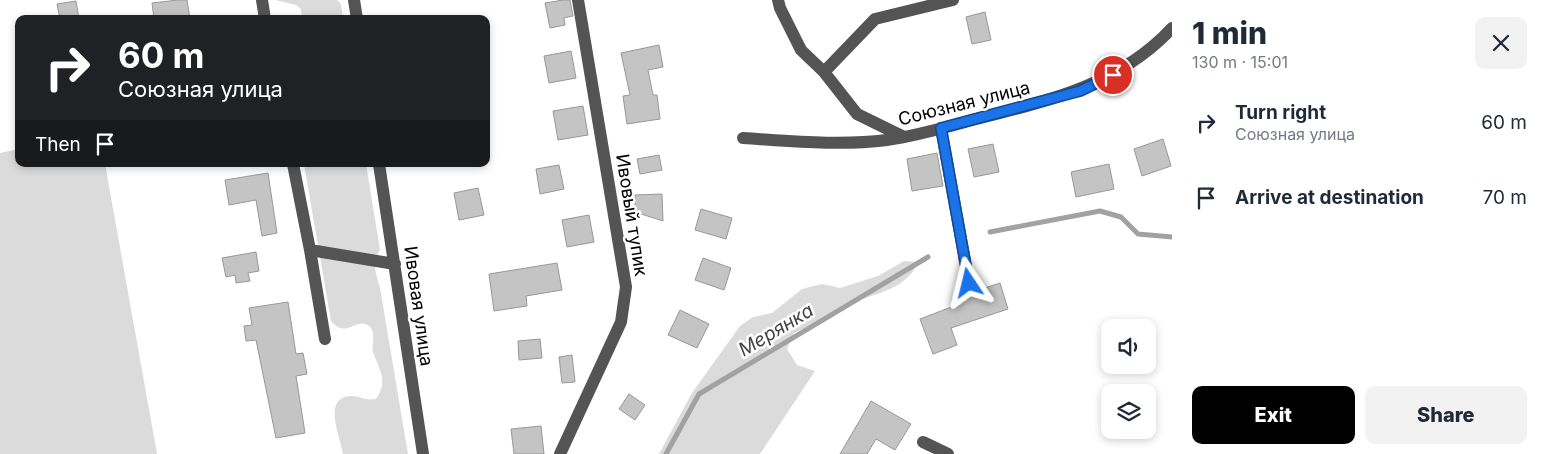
<!DOCTYPE html>
<html lang="en">
<head>
<meta charset="utf-8">
<style>
  body { margin:0; font-family:Inter,sans-serif; background:#f2f2f3; color:#1f2937; height:100vh; display:flex; flex-direction:column; font-size:19px; white-space:nowrap }
  * { box-sizing:border-box; margin:0 }
  p { font-size:16px; color:#747a83 }
  .icon { flex:none; width:28px; height:28px; fill:none; stroke:currentColor; stroke-width:2; stroke-linecap:round; stroke-linejoin:round }
  .map { position:relative; flex:1; overflow:hidden }
  .sheet { display:flex; flex-direction:column; background:#fff; width:375px }
  .sheet>* { flex:none }
  .top-card { position:absolute; left:15px; top:15px; width:475px; height:152px; border-radius:10px; box-shadow:0 2px 8px #0003; background:#202124; color:#fff; overflow:hidden }
  .buttons { position:absolute; left:1101px; top:319px; display:grid; gap:10px }
  .buttons a { display:grid; place-items:center; width:55px; height:55px; border-radius:10px; background:#fff; box-shadow:0 2px 8px #0003; font-size:25px }
  .pin { position:absolute; display:grid; place-items:center; width:42px; height:42px; color:#fff; margin:-21px; border:2px solid #fff; border-radius:50%; box-shadow:0 1px 5px #0007 }
  .me { position:absolute; width:55px; margin:-28px; rotate:350deg; stroke-linejoin:round; filter:drop-shadow(0 0 4px #0008) }
  .turn { display:flex; align-items:center; gap:18px; height:105px; padding:0 20px; font-size:22px }
  .turn .icon { width:65px; height:65px; stroke-width:2.5 }
  .turn b { display:block; font-size:35px; line-height:42px }
  .then { display:flex; align-items:center; height:48px; padding:0 20px; background:#0003; gap:10px; font-size:19px }
  .round { display:grid; place-items:center; flex:none; width:52px; height:52px; border-radius:10px; background:#f2f2f3 }
  .summary { display:flex; align-items:center; justify-content:space-between; height:85px; padding:0 20px }
  h1 { font-size:30px; font-weight:800; line-height:38px }
  .cta { display:flex; gap:10px; margin-top:auto; padding:10px 20px }
  .cta a { flex:1; height:58px; border-radius:10px; background:#000; color:#fff; font-size:20px; font-weight:800; line-height:58px; text-align:center }
  .cta a+a { background:#f2f2f3; color:#1f2937 }
  ul { padding:0; list-style:none }
  li { display:flex; align-items:center; gap:15px; height:75px; padding:0 20px }
  li div { flex:1 }
  li b { display:block; font-size:19px }
  li em { font-style:normal }
  main { display:flex; flex:1; min-height:0 }
  .map>svg:first-child { display:block }
  .green { fill:#dbdbdb }
  .lines { fill:none; stroke-linecap:round; stroke-linejoin:round }
  .stream { stroke:#a2a2a2; stroke-width:5 }
  .building { fill:#c4c4c4; stroke:#989898 }
  .minor { stroke:#545454; stroke-width:12 }
  .route-casing { stroke:#114b97; stroke-width:12 }
  .route { stroke:#1a73e8; stroke-width:9 }
  .labels { text-anchor:middle; dominant-baseline:central; stroke-width:5; stroke-linejoin:round; paint-order:stroke }
  .street-label { font-size:18px; fill:#000; stroke:#fff }
  .water-label { font-size:19px; font-style:italic; fill:#434343; stroke:#fff }
</style>
</head>
<body>
<main>
<div class="map">
<svg width="1172" height="454" viewBox="0 0 1172 454">
  <rect width="100%" height="100%" fill="#fff"/>
  <path class="green" d="M276,0H337L341,4L343,19H302L301,9L296,5Z
    M19,149V164H105L157,454H0V153Z
    M304,164H366L380,250C371,263 376,274 380,288L408,454H343C341,439 322,399 349,396C358,395 366,401 376,399C389,380 379,370 373,352C371,343 377,333 369,326C356,316 347,340 331,321Z
    M904,261L918,262C908,286 885,291 863,299C851,303 841,313 829,318C818,324 806,327 794,333L787,349L797,365L815,371L760,454H659L692,393L740,326L753,317L772,313L802,289L822,284L840,288L878,276Z"/>
  <g class="lines">
    <path class="stream" d="M990,232L1100,211L1121,217L1138,234L1172,237
      M666,454L699,394L928,257"/>
  </g>
  <path class="building" d="M178,0H187L190,19H154L152,3Z
    M563,0H570L573,16L564,18L565,25L550,28L545,3Z
    M76,1L79,19H60L57,4Z
    M985,12L991,40L972,44L966,17Z
    M659,45L663,67L648,70L653,95H657L660,119L627,124L623,96L630,95L621,53Z
    M571,51L576,78L549,83L544,56Z
    M583,106L588,135L558,140L553,111Z
    M1163,139L1171,166L1142,176L1134,149Z
    M993,144L999,172L974,177L968,149Z
    M937,153L943,186L912,191L907,159Z
    M659,155L662,170L640,174L637,159Z
    M1109,164L1114,189L1076,197L1071,172Z
    M559,165L564,189L540,194L536,169Z
    M268,173L277,233L262,236L256,200L229,205L225,180Z
    M478,188L484,215L459,220L454,193Z
    M662,194L663,221L635,212V195Z
    M701,209L732,218L726,239L695,230Z
    M589,215L594,242L567,247L562,220Z
    M256,252L259,271L248,273L250,281L236,283L235,275L226,277L222,258Z
    M703,258L731,268L724,290L695,280Z
    M557,263L562,290L526,296L527,306L494,311L489,274Z
    M1000,283L1008,309L951,328L957,345L933,354L920,319L954,306L952,299Z
    M288,302L296,354L303,353L307,374L296,376L305,433L276,438L256,340L246,341L244,326L252,325L249,308Z
    M680,310L709,324L697,348L668,335Z
    M540,339L542,358L519,360L518,341Z
    M572,355L575,382L562,383L559,357Z
    M629,394L645,405L635,420L619,409Z
    M871,401L911,424L895,450L876,439L867,454H840Z
    M541,426L544,454H514L511,429Z"/>
  <g class="lines">
    <path class="minor" d="M262,0L265,19
      M354,0L357,19
      M778,0L780,8L801,50L824,72L857,114L904,137
      M824,72L875,19L953,0
      M941,128L969,283
      M743,138C791,141 839,146 887,140C917,136 947,127 976,119C1048,101 1119,85 1172,28
      M293,164L310,250L395,264
      M379,164L423,454
      M310,250L325,339
      M923,442L948,454
      M560,454L621,322L626,287L578,0"/>
  </g>
  <g class="lines">
    <g class="route-casing">
      <path id="route" d="M969,283L941,128L1080,91L1113,75"/>
    </g>
    <use href="#route" class="route"/>
  </g>
  <g class="labels">
    <g class="street-label">
      <text transform="translate(964 103) rotate(-14)">Союзная улица</text>
      <text transform="translate(632 215) rotate(81)">Ивовый тупик</text>
      <text transform="translate(419 306) rotate(82)">Ивовая улица</text>
    </g>
    <g class="water-label">
      <text transform="translate(776 330) rotate(-31)">Мерянка</text>
    </g>
  </g>
</svg>
<div class="buttons">
<a><svg class="icon" aria-label="sound" viewBox="0 0 24 24"><path d="M4 9h4l5-4v14l-5-4H4zM17 9q2 3 0 6"/></svg></a>
<a><svg class="icon" aria-label="layers" viewBox="0 0 24 24"><path d="M12 4l9 5-9 5-9-5zM3 14l9 5 9-5"/></svg></a>
</div>
<div class="pin" style="left:1113px;top:75px;background:#d93025"><svg class="icon" aria-label="arrive" viewBox="0 0 24 24"><path d="M6 21V4h12l-3 4 3 4H6"/></svg></div>
<svg class="me" style="left:969px;top:283px" viewBox="-20 -20 40 40"><path d="M0-17L14 15 0 8-14 15z" fill="#1a73e8" stroke="#fff" stroke-width="4"/></svg>
<div class="top-card">
<div class="turn"><svg class="icon" aria-label="right" viewBox="0 0 24 24"><path d="M7 20v-9h11M14 6l5 5-5 5"/></svg><div><b>60 m</b>Союзная улица</div></div>
<div class="then">Then<svg class="icon" aria-label="arrive" viewBox="0 0 24 24"><path d="M6 21V4h12l-3 4 3 4H6"/></svg></div>
</div>
</div>
<section class="sheet">
<div class="summary"><div><h1>1 min</h1><p>130 m · 15:01</p></div><a class="round"><svg class="icon" aria-label="close" viewBox="0 0 24 24"><path d="M6 6l12 12M18 6L6 18"/></svg></a></div>
<ul>
<li><svg class="icon" aria-label="right" viewBox="0 0 24 24"><path d="M7 20v-9h11M14 6l5 5-5 5"/></svg><div><b>Turn right</b><p>Союзная улица</p></div><em>60 m</em></li>
<li><svg class="icon" aria-label="arrive" viewBox="0 0 24 24"><path d="M6 21V4h12l-3 4 3 4H6"/></svg><div><b>Arrive at destination</b></div><em>70 m</em></li>
</ul>
<div class="cta"><a>Exit</a><a>Share</a></div>
</section>
</main>
</body>
</html>
